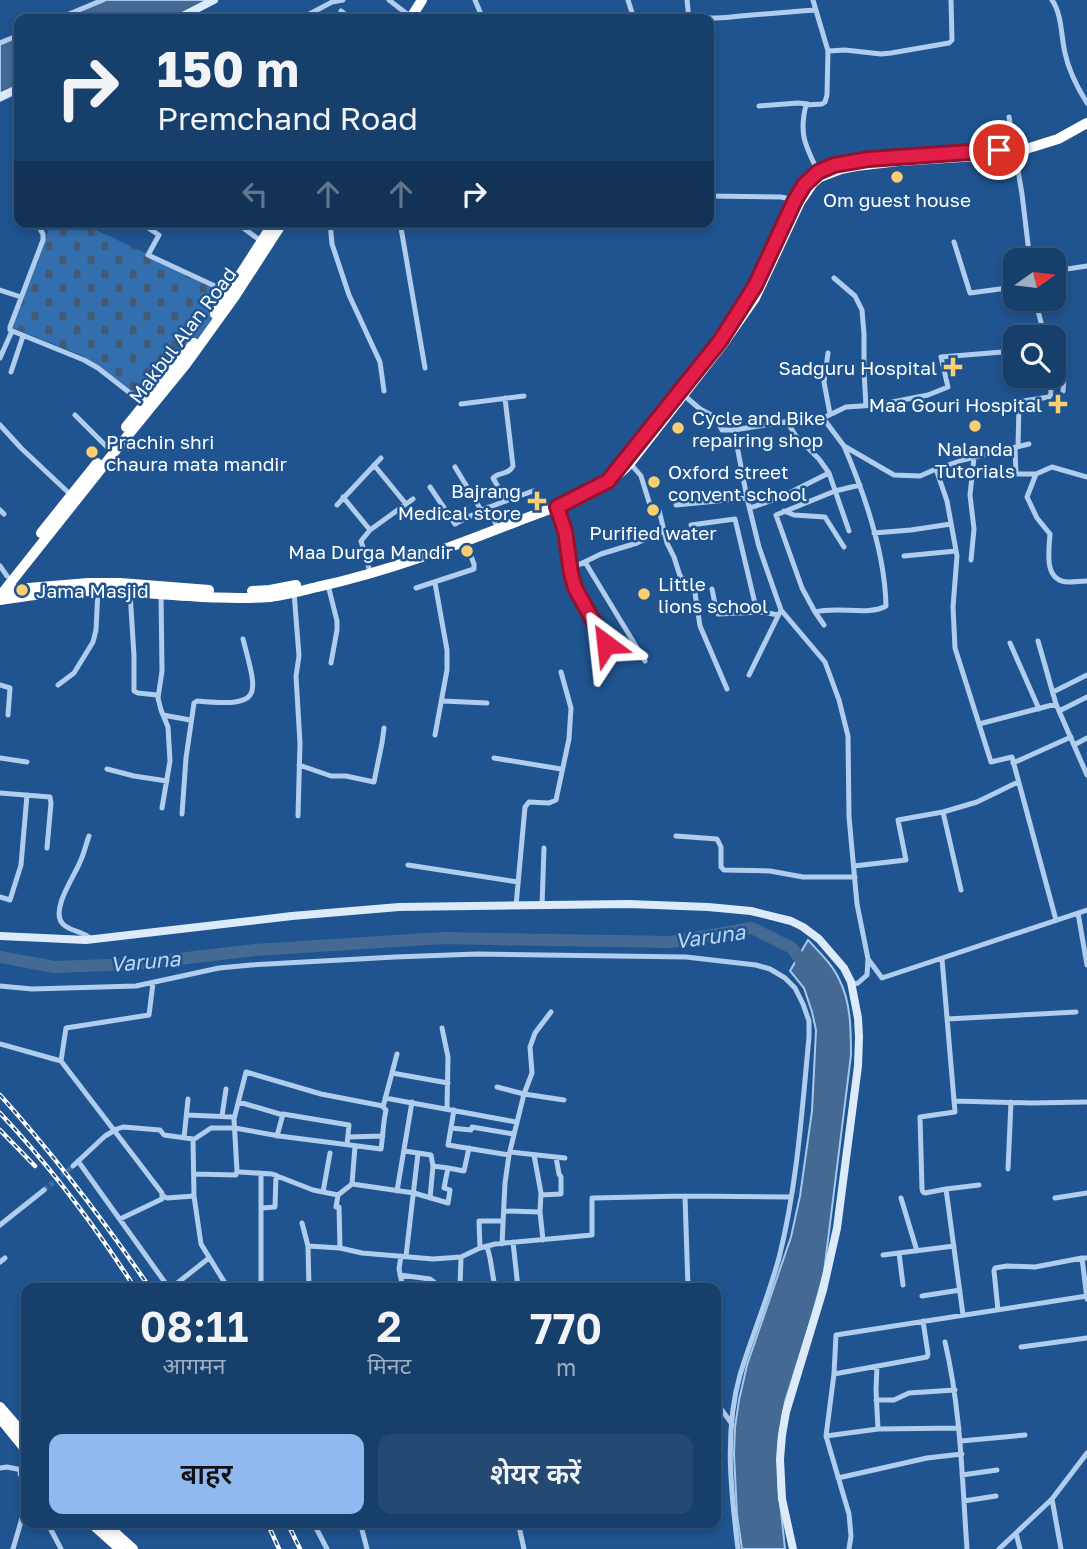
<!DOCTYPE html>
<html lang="hi">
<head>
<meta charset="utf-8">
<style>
  body { margin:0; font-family:"Golos Text","Noto Sans Devanagari",sans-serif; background:#244a74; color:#f1f3f6; height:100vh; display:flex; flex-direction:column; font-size:26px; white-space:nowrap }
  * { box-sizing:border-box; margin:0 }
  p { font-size:23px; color:#9eafc2 }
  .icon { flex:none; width:38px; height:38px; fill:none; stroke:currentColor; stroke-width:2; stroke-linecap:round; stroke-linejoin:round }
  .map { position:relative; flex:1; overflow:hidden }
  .drawer { position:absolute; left:21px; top:1283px; width:700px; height:245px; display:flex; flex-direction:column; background:#173f6c; border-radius:14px; box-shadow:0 4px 10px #0003,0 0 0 2px #36587f }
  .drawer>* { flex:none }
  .guide { position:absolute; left:14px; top:14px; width:700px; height:214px; border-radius:14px; box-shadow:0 4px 10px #0003,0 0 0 2px #36587f; background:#173f6c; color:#f1f3f6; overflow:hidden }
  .needle { width:46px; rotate:76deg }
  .fabs { position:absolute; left:1003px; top:248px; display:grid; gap:14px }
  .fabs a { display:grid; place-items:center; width:63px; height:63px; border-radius:14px; background:#173f6c; box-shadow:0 4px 10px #0003,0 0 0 2px #36587f; font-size:35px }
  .pin { position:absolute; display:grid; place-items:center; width:60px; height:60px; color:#fff; margin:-30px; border:4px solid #fff; border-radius:50%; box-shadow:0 2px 7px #0007 }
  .me { position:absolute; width:77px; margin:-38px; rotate:330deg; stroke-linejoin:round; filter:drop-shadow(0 0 5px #0008) }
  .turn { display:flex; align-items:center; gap:24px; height:147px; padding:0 28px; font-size:32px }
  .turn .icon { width:91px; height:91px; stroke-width:2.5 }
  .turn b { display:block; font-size:49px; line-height:60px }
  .lanes { display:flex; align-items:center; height:66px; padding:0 28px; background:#0003; justify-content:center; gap:35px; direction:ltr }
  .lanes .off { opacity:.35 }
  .eta { display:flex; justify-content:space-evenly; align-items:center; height:119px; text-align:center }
  .eta b { font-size:42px; font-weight:600; line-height:49px }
  .button { display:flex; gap:14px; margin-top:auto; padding:14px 28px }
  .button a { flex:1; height:80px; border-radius:14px; background:#90b9f0; color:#111; font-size:28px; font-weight:600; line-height:80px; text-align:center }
  .button a+a { background:#244a74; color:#f1f3f6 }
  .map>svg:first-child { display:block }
  .cemetery { fill:url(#cemetery-stones) }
  .water { fill:#446a94; stroke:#a3c9ee; stroke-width:2 }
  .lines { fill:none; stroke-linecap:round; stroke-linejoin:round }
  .river { stroke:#446a94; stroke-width:12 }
  .street-tunnel { stroke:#416ea1; stroke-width:5; stroke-dasharray:5 2.5; stroke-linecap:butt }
  .street { stroke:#b0cded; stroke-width:5 }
  .secondary { stroke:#dceafa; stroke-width:8 }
  .highway { stroke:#fff; stroke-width:10 }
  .rail-casing { stroke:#fff; stroke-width:4.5 }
  .rail { stroke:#1f5490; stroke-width:2; stroke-dasharray:5; stroke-linecap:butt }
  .route-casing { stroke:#92132f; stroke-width:18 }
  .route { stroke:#e11d48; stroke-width:12 }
  .poi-dot { fill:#fbce70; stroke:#1f5490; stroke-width:2.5 }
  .labels { text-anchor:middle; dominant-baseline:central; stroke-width:5; stroke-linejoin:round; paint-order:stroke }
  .poi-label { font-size:19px; fill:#fff; stroke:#1f5490; text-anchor:start }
  .street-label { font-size:19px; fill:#fff; stroke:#1f5490 }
  .water-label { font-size:21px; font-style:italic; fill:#bcd7f4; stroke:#1f5490 }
</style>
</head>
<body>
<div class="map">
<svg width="1087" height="1549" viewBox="0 0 1087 1549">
  <defs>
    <pattern id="cemetery-stones" width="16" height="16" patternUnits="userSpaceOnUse" patternTransform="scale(1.75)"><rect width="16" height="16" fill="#336fae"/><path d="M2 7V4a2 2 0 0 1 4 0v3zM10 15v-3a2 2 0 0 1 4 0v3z" fill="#425a73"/></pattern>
  </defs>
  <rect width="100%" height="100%" fill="#1f5490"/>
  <path class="cemetery" d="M52,222H79L233,294L145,402L83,356L11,327Z"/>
  <path class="water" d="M99,0H213L168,19H59Z
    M19,34V92L0,101V42Z
    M808,940C819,952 832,964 839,979C851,1002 851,1030 851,1055L824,1272L813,1313L785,1402L778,1444V1483L785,1549H742L737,1515L734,1454L735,1427L739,1400L747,1365L791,1237L800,1196L812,1111L816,1030L812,1012L804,988L790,971Z"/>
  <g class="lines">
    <path class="river" d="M0,957L54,967L136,964L255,950L443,938L671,942L752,928L792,948L807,969"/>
    <path class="street-tunnel" d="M44,1190L73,1166"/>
    <path class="street" d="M389,0L411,17
      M475,0L483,19
      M628,0L634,19
      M687,0L689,19
      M813,0L828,51L827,95L825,102L822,104L806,105C798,137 807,148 820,176
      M1052,0C1062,14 1061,36 1065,53C1069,72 1077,87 1087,103
      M341,11L351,19
      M57,19L103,0
      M300,19L332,2L343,0
      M686,19C701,17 716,19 731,17C760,14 788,12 816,10
      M0,43L19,35
      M828,51L845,50L881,54L891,53L949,43L952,40L951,0
      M759,106L798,103L808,104
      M1009,117L1022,194L1030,261
      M709,196L781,197L795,200
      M36,222L43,234V240L10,327V330L84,360L98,368L144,404
      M139,222L159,235L148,255L230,293
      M235,222L261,241
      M330,222L332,244L349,295L380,362L384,391
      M400,222L425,368
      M954,242L970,293L1015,287
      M1054,271L1087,266
      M834,278L855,296L862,310L864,334V372L866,406
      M0,290L21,297
      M1035,299L1045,338
      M1054,351L1061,352L1065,363L1063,391
      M828,353L824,382L830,414
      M0,358L12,331
      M11,372L23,336
      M679,391L700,409L715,417L722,430H734L747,498L759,547L781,610L825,662L839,700L848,736L849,817L857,904L868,959L882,978L1087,910
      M505,398L513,466C509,475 498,472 493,478L506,501
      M461,404L524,396
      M75,415L113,453
      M823,418L846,407L877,405L928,395L948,387L941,357L1015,351
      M787,422L796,436L819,459L829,473L849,531
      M0,425L21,448L72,496
      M734,430L802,419L823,418L844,446L894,475L920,476L936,469L963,460L1029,444
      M1018,447L1019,404L1023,401L1049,397L1051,394L1050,376
      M1015,448L1016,474H1036
      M630,463L641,476L650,505L659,510L667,543L674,557L680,576L692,587L695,593L700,626L727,689
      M374,465L406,504
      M455,467L481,510
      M936,469L947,501L957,556L953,607L955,648L991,762L1012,757L1056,920
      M1087,477L1052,467L1036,474L1027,497L1037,518L1050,534C1049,551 1043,582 1069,582C1075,582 1081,581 1087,581
      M430,487L455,524L484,509L533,491
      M343,497L370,530L361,541L369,568
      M337,505L381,458
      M676,505L747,498
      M488,507L498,529
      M557,507L566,537L571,573L575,588L606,644
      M750,508L779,498L829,473
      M0,510L4,514
      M784,511L794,515L825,517L844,547
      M691,525L735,519L757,612
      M370,530L413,499
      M874,533L911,530L951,524
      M904,556L956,551
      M971,560L974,529L970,495L974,458
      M585,562L645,661
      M0,566L7,576
      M570,569L601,554L637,543L663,531
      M435,583L447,650V670L435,735
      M328,585L337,621V630L331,663
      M416,588L474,569V564L465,541
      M712,589L716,609L718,614L763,612L778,615
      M130,592L134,656V691L138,693L157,695
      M294,592L299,656L296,676L300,743L298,816
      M161,593L162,671L158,698L161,710L168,727L170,761L162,808
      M815,612C838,606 869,616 886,606C885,552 865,495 844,446
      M824,625L815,612L802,588L776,515L835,491L860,485
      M1038,641L1056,704L1087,775
      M1010,643L1039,709
      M749,675L780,612
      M0,685L10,688L8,715
      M58,685L74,673L93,642L96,630L98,590
      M1053,692L1087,675
      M442,701L487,703
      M1059,711L1087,697
      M163,715L190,720
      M979,724L1056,704
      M1074,745L1087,738
      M0,758L27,762
      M494,758L561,769
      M1013,763L1071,737
      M299,765L331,776H346L374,782L382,743L384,728
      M107,769L134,776L167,781
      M0,793L50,797L51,803L47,848
      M943,812L961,890
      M182,814L186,758L194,703L197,701C264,707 258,697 243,639
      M89,836C86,844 84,854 80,862C74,877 51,909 62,923C69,932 82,930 91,939
      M676,836L717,839L721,847V867L724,870L770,871L803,877H855
      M408,865L518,882
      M854,866L906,860L898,820L943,812L977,802L1018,782
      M0,897L10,900L21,865L27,795
      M516,906L525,807L529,802L549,803L556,800L569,739L571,708L561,672
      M542,906L544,848
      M1078,913L1087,965
      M942,959L955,1112L920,1117L922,1189L923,1192L925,1193L946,1189L963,1315
      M851,985L858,983L867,975L868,959
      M0,986L32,989L136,986L219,968L251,965L395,957L477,954L686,957L756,965L770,969L785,978L795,988L803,1004L809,1021V1037C802,1111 797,1186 779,1258C768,1298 752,1336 740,1375C724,1431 731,1492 738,1549
      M947,1019L1076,1012
      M442,1028L448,1057L447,1108
      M0,1044L61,1061L162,1193V1199L120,1219
      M61,1061L66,1028L149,1015L153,983
      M392,1073L448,1083
      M497,1087L524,1094L564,1100
      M385,1098L516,1122
      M955,1101L1031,1103L1087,1102
      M239,1102L283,1115
      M454,1110L448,1145L509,1155
      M187,1115L233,1117L234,1119
      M222,1116L226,1089
      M451,1128L471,1130L472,1127L513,1134
      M277,1136L283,1114L349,1125L347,1145
      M348,1137L383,1136
      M184,1138L188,1099
      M193,1140L211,1128H235L279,1136L381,1149C383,1136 383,1123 386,1110L383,1107L397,1054
      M404,1151L418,1153L406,1256
      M510,1152L565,1158
      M418,1153L431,1155L433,1166
      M534,1155L541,1193L540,1212
      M78,1161L169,1288
      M73,1166L105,1136L117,1129L123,1127L160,1130L164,1135L193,1139L194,1196L201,1244L228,1288
      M1008,1169L1011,1102
      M237,1171L234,1119L246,1072L321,1094L383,1106
      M194,1174L236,1175L237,1171L240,1172L272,1174L313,1190L338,1195L336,1207H339L340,1248
      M352,1184L355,1146
      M946,1189L979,1185
      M397,1191L412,1102
      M323,1192L330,1153
      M338,1195L352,1184L414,1193L448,1203L450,1190L444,1188L448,1168L464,1171L469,1148
      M541,1195L561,1194V1177L559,1174L556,1157
      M163,1196L167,1198L194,1196
      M685,1196L688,1288
      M430,1198L433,1166L448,1168
      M901,1198L917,1251
      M1055,1198L1087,1193
      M262,1208L275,1207L276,1175
      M504,1211L540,1212L543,1240
      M302,1223L308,1246L340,1248L362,1253L433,1259L461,1257L480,1248L495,1244L592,1235V1198L685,1196L791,1197
      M0,1225L44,1190
      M513,1242L518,1288
      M502,1244L505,1183L509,1155L524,1094L532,1073L530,1047L535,1033L551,1012
      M308,1246L309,1288
      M487,1246L490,1258L495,1288
      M480,1248L479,1221H503
      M899,1253L903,1285
      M883,1255L954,1246
      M401,1256L399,1269L403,1288
      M0,1262L5,1258
      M400,1275L430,1279L434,1282V1288
      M171,1288L209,1258
      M261,1288V1173
      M460,1288L461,1257
      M922,1296L960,1290
      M1087,1299L1082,1258H1087
      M998,1310L994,1271L995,1268L1007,1266L1035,1267L1082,1258
      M945,1342C961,1410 962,1479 967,1549
      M1021,1347L1087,1338
      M877,1366L876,1390L878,1429
      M834,1374L927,1357L928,1354L923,1321
      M876,1400H894L909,1393L955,1390
      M716,1402L732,1424
      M826,1436L878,1429L959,1428
      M961,1441L1025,1435
      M26,1467L21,1471L20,1474L26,1486
      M0,1468L7,1467L22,1470
      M962,1475L997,1470
      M838,1478L927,1458L962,1454
      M1052,1499L1061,1549
      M964,1501L996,1496
      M47,1522L61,1549
      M313,1522L327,1549
      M360,1522L367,1549
      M518,1522L524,1549
      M1016,1533L1020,1549
      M13,1549L22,1518L26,1512
      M849,1549L851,1536L849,1514L826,1436L834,1374L836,1335L1087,1296
      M999,1549L1052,1499L1087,1453"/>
    <path class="secondary" d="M177,19L214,0
      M0,97L19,88
      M0,936L86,940L292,916L399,907L628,904L708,907L751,911L791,921L803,927L819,939L844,968L851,982L858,1018L859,1037L858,1066L837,1228L823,1290L786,1412L782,1435L780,1459L782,1499L793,1549"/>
    <path class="highway" d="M410,19L422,0
      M215,314L274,222
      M126,427L194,343
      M41,533L97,463
      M5,590L88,583H120L209,590
      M252,591L270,590L296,585
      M0,596L116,450L186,364L235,296L283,222
      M0,600C33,595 67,590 100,591C156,592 215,601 270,597C286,595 301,591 317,587C386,572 452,547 518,521C550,509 609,489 630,463L723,344L755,298L800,202L813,183L820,177L841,169L856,166L899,161L1010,154L1058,139L1087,123
      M0,1407L26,1437
      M0,1418L26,1450
      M90,1522L120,1549
      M103,1522L133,1549"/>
    <g class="rail-casing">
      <path id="rail" d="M0,1095C55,1156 104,1221 150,1288
        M0,1113C50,1166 95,1226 135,1288
        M0,1130L35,1166
        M267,1522L279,1549
        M287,1522L300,1549"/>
    </g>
    <use href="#rail" class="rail"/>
  </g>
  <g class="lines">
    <g class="route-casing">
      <path id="route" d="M606,644L575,588L571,573L565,531L557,507L608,481L720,341L755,286L795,200L804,185L818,172L834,165L869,159L999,150"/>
    </g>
    <use href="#route" class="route"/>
  </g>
  <g class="poi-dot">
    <circle cx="897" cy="177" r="7"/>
    <path d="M949.5 356.5h7v7h7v7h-7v7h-7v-7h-7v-7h7z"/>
    <path d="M1054.5 393.5h7v7h7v7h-7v7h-7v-7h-7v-7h7z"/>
    <circle cx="975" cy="426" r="7"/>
    <circle cx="678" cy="428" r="7"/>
    <circle cx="92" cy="452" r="7"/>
    <circle cx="654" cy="482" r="7"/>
    <path d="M533.5 490.5h7v7h7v7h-7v7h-7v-7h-7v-7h7z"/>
    <circle cx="653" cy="510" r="7"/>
    <circle cx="467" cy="551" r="7"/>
    <circle cx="22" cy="590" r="7"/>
    <circle cx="644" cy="594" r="7"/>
  </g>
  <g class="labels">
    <g class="poi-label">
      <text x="897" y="199" text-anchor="middle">Om guest house</text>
      <text x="937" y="367" text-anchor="end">Sadguru Hospital</text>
      <text x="1042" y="404" text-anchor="end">Maa Gouri Hospital</text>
      <text x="692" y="417">Cycle and Bike<tspan x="692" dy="22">repairing shop</tspan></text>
      <text x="106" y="441">Prachin shri<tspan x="106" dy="22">chaura mata mandir</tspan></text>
      <text x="975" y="448" text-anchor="middle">Nalanda<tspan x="975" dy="22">Tutorials</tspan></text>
      <text x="668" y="471">Oxford street<tspan x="668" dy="22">convent school</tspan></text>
      <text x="521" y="490" text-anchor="end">Bajrang<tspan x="521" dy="22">Medical store</tspan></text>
      <text x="653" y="532" text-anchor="middle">Purified water</text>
      <text x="453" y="551" text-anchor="end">Maa Durga Mandir</text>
      <text x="658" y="583">Little<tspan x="658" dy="22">lions school</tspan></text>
      <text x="36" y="590">Jama Masjid</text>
    </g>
    <g class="street-label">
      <text transform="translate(182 335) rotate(-53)">Makbul Alan Road</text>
    </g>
    <g class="water-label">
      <text transform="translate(710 936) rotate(-8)">Varuna</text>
      <text transform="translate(145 961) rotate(-5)">Varuna</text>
    </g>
  </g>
</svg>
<div class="fabs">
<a><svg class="needle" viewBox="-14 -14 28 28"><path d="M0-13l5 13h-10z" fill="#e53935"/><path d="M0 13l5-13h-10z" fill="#9eafc2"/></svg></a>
<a><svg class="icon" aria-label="search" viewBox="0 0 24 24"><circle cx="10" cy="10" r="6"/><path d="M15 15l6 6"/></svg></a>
</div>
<div class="pin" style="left:999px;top:150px;background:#d93025"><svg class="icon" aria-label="arrive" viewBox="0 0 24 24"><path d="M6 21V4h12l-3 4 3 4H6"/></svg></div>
<svg class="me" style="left:606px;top:644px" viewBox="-20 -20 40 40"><path d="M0-17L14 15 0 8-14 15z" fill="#e11d48" stroke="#fff" stroke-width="4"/></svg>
<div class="guide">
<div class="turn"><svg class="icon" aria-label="right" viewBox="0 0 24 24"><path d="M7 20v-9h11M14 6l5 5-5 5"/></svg><div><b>150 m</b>Premchand Road</div></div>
<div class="lanes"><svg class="icon off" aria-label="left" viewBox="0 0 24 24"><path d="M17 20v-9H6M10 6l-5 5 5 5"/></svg><svg class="icon off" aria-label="ahead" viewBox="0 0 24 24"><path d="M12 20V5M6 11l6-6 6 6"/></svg><svg class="icon off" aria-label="ahead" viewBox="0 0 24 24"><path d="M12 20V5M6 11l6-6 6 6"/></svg><svg class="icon" aria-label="right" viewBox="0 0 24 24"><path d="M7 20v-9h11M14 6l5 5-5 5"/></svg></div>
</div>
<section class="drawer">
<div class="eta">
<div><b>08:11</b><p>आगमन</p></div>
<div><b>2</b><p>मिनट</p></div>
<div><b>770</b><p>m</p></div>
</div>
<div class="button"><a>बाहर</a><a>शेयर करें</a></div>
</section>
</div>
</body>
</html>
